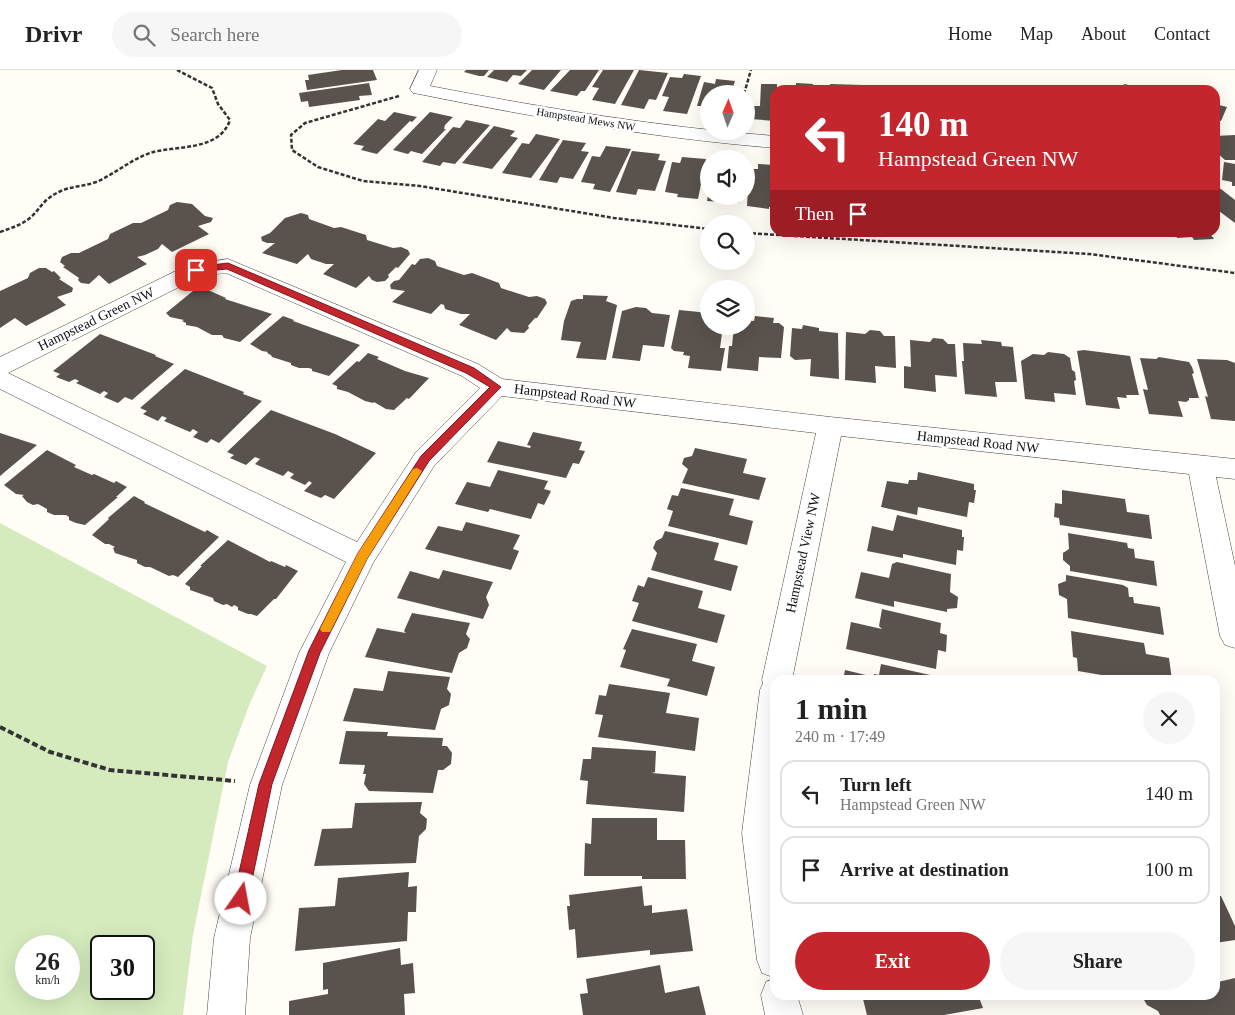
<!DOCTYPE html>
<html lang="en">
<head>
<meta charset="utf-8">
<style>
  body { margin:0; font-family:"Times New Roman",serif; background:#f6f6f6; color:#222; height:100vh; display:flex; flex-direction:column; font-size:19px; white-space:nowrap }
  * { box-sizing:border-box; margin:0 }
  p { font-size:16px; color:#767676 }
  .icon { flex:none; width:28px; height:28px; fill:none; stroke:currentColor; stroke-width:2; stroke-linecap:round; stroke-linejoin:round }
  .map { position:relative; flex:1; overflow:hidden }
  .details { position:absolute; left:770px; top:605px; width:450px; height:325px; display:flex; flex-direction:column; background:#fff; border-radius:15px; box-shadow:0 5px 20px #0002 }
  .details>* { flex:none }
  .banner { position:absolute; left:770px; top:15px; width:450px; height:152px; border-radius:15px; box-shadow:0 5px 20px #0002; background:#c4262e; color:#fff; overflow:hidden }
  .needle { width:32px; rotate:2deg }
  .buttons { position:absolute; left:700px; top:15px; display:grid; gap:10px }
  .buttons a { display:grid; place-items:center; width:55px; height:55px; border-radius:50%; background:#fff; box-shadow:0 5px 20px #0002; font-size:25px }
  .speed { position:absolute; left:15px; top:865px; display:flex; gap:10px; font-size:25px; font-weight:700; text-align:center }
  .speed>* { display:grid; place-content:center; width:65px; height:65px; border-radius:50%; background:#fff; box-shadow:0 5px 20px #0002; line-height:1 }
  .speed small { font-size:12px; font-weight:400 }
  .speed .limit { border:2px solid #111; border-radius:8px; background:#fff; color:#111 }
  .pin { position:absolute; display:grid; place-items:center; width:42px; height:42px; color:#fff; margin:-21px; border-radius:10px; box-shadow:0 2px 8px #0006 }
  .me { position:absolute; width:55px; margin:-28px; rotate:12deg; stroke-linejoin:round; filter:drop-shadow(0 0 4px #0008) }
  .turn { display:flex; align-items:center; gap:18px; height:105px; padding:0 25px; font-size:22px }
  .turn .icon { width:65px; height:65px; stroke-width:2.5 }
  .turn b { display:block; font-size:35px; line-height:42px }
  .then { display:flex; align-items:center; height:48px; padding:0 25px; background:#0003; gap:10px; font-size:19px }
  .round { display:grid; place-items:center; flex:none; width:52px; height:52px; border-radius:26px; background:#f6f6f6 }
  .overview { display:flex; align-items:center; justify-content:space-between; height:85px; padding:0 25px }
  h1 { font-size:30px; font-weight:800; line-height:38px }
  .primary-button { display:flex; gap:10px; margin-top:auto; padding:10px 25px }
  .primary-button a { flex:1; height:58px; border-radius:30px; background:#c4262e; color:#fff; font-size:20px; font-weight:800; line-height:58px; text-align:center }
  .primary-button a+a { background:#f6f6f6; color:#222 }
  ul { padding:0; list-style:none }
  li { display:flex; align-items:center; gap:15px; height:68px; margin:0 10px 8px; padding:0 15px; border:2px solid #e0e0e0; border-radius:15px }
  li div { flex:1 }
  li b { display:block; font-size:19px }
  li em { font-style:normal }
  header { display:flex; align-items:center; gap:30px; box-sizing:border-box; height:70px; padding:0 25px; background:#fff; border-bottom:1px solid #e0e0e0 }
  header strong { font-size:24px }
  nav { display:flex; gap:28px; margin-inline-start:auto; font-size:18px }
  .search { width:350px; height:45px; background:#f6f6f6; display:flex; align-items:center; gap:12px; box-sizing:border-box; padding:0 18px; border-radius:28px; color:#767676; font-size:19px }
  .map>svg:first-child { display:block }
  .green { fill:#d5ebbd; fill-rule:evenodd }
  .building { fill:#5a524d }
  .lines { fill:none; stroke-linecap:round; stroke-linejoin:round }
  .minor-casing { stroke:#444; stroke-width:1 }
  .path-far1 { stroke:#333; stroke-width:2.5; stroke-dasharray:4 2; stroke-linecap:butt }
  .path { stroke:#333; stroke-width:4; stroke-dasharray:6 3; stroke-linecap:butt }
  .minor { fill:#fff; fill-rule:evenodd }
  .route { fill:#c4262e; stroke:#7f191e }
  .slow { fill:#f59e0b }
  .labels { text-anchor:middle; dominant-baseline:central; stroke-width:5; stroke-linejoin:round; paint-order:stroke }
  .far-street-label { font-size:11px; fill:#111; stroke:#fff }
  .street-label { font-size:14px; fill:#111; stroke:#fff }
</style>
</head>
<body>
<header>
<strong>Drivr</strong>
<div class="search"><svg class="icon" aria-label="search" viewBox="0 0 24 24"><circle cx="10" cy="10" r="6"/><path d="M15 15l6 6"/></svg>Search here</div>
<nav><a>Home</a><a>Map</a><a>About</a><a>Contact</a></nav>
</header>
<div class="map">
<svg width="1235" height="945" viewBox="0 0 1235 945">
  <rect width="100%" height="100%" fill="#fffdf5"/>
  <path class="green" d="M0,453L267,596L250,633L228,692L193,865L183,945H0ZM69,876V919H26V876ZM144,876V919H101V876Z"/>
  <path class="building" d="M342,0H373L377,10L307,20L305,10H309L308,5Z
    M466,0H489L484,6H479L464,2Z
    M494,0H527L521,6L513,5L507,12L487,7Z
    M532,0H561L544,20L518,14Z
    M570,0H599L585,21H581L577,26L550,21Z
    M603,0H634L615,34L592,30L599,18L592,17Z
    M639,0L668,3L656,30L649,29L644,39L621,35Z
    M684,4L701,6L687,44L663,41L669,27L662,26L670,7L682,8Z
    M716,9L735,11L731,24H709V45L702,44L704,36H697L704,12L715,14Z
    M369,13L372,25L359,26L360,30L309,37L308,31L301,32L299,23Z
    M796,13L813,14V20H796Z
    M761,14H777V18L782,19L775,20V51L751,49L752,36H760Z
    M830,14L862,15V20H830Z
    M1124,14L1144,18L1143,20H1122Z
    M913,15H931L932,20H915Z
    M981,16L999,17L1000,20H982Z
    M868,17H897V20H868Z
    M1074,17H1107L1109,20H1076Z
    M1215,34L1227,37L1221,51L1215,49Z
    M394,42L417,47L412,52L410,51L377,84L361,80L364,76L353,74L378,49L385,51Z
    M430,42L453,47L445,55L444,59H446L422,84L411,81L408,84L393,80Z
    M466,50L490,55L455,94L443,92L440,96L422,92L453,57L460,58Z
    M494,56L515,61L510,66L518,68L492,99L462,93Z
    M536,64L560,69L531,108L502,103L522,73L529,74Z
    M1235,65V90H1225L1215,81V72H1219L1215,66Z
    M563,70L586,73L581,81L589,82L573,109L560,107L557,113L539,110Z
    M606,76L631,79L610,122L593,119L595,114L581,112L592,86L600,87Z
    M632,81L660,84L658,90L666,91L655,121L638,119L636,125L616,122Z
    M682,87L706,89L698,129L677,127L678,124L665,122L672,92L680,93Z
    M1224,92L1235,94V116H1232V112L1222,110Z
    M758,94L775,95V137H769V139L747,136L749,99H758Z
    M1215,116H1217L1235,130V153L1215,138Z
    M708,126H740L739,133L707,131Z
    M177,132L192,134L205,146L213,148L211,152L198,156L209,164L172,182L162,174L158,179L145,185L137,187L147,194L109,214L99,205L89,214L81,213L78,210L79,208L63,197L65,196L60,192L62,187L71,183H79L108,169L110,164L133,153H141L168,140L170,135Z
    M301,143L308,145L309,149L334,158L341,157L366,165L367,170L393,178L401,177L408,180L410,184L398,198L396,197L388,205L389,207L385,211L377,212L372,210L369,206L356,218L323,204L334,194H326L311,189L308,184L297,194L262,183L275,173H267L262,171L261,167L270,163L285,148Z
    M1174,162H1209L1214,169L1194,170L1192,167L1177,168Z
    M428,188L435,191L437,196L464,205L472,203L499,213L501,218L529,227L537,226L545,229L547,233L537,248H535L528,256L529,258L524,263L511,262L507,258L496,270L459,255L470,244H461L445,239L444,235L441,234L431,244L392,232L405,221L391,219L390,215L394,211L399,210L412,194L415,195L420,189Z
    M39,198H46L52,202L54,201L61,208L59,209L73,218L72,222L57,227L66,235L26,256L15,248L0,258V221L28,208L30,203Z
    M199,216L226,228L225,229L272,244L240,272L224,268L222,265H212L197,257L186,255V253L182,251L184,250L170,247L166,243Z
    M583,225L608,226L606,231L617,235L606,290L576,288L581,272L561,270L564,251L571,231L577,229H583Z
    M636,237L646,238L652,243L670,245L664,277L643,275L640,291L612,288L622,241Z
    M679,240L709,243V256H723L720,278H725L721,301L688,298L690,286L683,285L684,282L674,281L671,278Z
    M283,246L294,250L293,251L360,275L329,306L312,301V299L309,298H299L291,295V293L272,287L271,285L267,283L268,282L262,281L250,274Z
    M755,246L774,248L773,253H779L784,257L781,288L759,287L758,301L727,298L729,276H732L734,256H746V250L754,251Z
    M803,255L819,258V261L838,263L839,309L810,306L811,289L795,290L790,286L792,258L802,259Z
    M870,260L880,261L884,266H895L896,298L875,296L876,313L845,310L846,262L865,264Z
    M100,264L156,285L155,286L174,294L132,330L125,327L118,333L104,327L108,323L104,321L100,324L76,313L79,311L75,309L69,312L56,307L60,304L53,301Z
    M933,268L943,269L948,274H955L957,307L935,305L936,322L904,318V296L911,297L910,270L930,272Z
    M981,270L1001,272L1002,276L1013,277L1017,312H995L997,327L965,324L962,291H964L963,273L982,274Z
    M1084,280L1130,286L1139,325H1126L1127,328L1117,327L1120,339L1086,335L1077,281Z
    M1048,282L1064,284L1070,288L1072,300L1075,302L1076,310L1074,311L1076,325L1054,323L1055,332L1025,329L1021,291L1033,284L1044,285Z
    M368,283L379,287L377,289L405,301L429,308L409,329L407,328L394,340L386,339L374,332L373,333L365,331L348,322L337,319V316L332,314L357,291L359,292Z
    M1159,287L1189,292L1192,297L1194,303L1192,304L1199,328H1189V330L1186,332L1178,331L1183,347L1149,344L1143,319L1148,320L1140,288L1156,289Z
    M1197,289L1227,290L1235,293V351L1211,349L1205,326L1208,327Z
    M185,299L244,322L243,324L262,331L219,373L211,369L207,373L193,367L198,362L193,359L190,362L164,351L167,348L162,346L158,351L143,344L147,341L140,338Z
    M271,340L335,364L376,383L334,429L325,425L321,428L304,421L312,413L309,411L305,415L290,408L294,404L288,401L283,406L255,394L260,389L255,387L246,395L230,388L234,385L227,382Z
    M533,362L582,372L579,380L585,381L579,394L573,393L566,408L487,392L498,371L530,378L531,376L527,375Z
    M0,363L37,375L0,406Z
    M695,378L747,389L743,403L766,408L759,430L682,413L688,399L682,394L684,388L692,386Z
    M47,380L76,395L74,397L92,405L94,404L114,413L116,411L127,417L116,427H118L85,455L76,453L69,450V447L66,445H54L47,442V439L38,434L33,435L27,432L22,426L24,425L16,424L4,415Z
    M498,400L548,411L544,419L551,421L544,435L538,433L531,449L490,439L488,442L455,434L467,412L490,417Z
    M918,402L974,414V420H976L974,433L969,432L967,447L918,437L917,445L881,437L887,411L908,414L909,410H917Z
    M681,418L734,429L729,445L753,451L747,475L668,456L673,441L667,439L672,425L678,426Z
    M1062,420L1125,429L1127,442L1149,445L1152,469L1060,455L1059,448L1054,447L1055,433L1062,434Z
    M134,426L145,432L144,433L205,462L207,460L219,467L178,507L173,505L169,506L150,497H145L137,493V490L115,483L113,478L115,477L109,474H105L92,465L109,449L108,448Z
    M897,445L962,460V467H964L963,481L957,480L956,495L903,484V488L867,481L872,456L893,461Z
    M466,452L520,465L513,479L519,481L511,500L425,479L438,456L462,461Z
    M665,461L719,473L714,490L738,496L731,521L651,500L657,483L653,478L656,471L662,468Z
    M1068,463L1127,473L1128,478L1134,479L1135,488L1154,491L1157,516L1070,501V496L1063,490V483L1069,479Z
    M228,470L270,492L271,491L285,497L286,495L298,501L276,529H274L257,546L251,544H248L238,540V537L234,535L232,537L227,534L223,535L214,531L213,528L190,520V517L185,514L202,496H200Z
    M897,492L951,504L950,522L958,527L957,538L947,539V542L894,531V537L855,528L861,502L889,508L892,494Z
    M443,500L493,512L486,527L489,535L483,549L397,528L410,501L439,509Z
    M1066,505L1123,515L1128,518L1129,527H1133L1134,533L1160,537L1164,565L1068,548L1067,529L1059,525L1058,514L1066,511Z
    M648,507L703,521L698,538L725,545L717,573L632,551L639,533L632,531L638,515L644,517Z
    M882,539L941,553L940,563L947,565L946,582L938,580L936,599L846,579L851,552L882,559L879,556Z
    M412,543L470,553L466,564L470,569L467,578L459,583L452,603L365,587L377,558L406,563L404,561Z
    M632,559L697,574L692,591L715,597L707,626L667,616L670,609L620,597L626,580L623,579Z
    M1071,561L1144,573L1146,584L1169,588L1172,610H1131L1078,601L1077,588L1073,587Z
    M881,594L948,609L947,610H843L845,600L874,607V604L879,605Z
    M388,601L450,607L447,619L451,624L449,635L441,639L435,660L343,651L354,618L383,621Z
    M1072,605L1095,609V610H1072Z
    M609,614L670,623L666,643L699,648L695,681L598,667L603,645L595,644L599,625L606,626Z
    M346,661L388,662L387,666L443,668L442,676H447L452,683L451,694L443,700H438L433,723L369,721L364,714L366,704H363L365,695L339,694Z
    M592,677L656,681L655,702L652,703L686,706L684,742L586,734L588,711L580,710L583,689H591Z
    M422,732L420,743L427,749L426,759L419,766L416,793L314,796L322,759L352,758L355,733Z
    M592,748H657V770H685L686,809H642V806H584L585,773L591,774Z
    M409,802L408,817L417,816L416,842H408L407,871L295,881L299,838L335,836L338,808Z
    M642,816L644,836L652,835V843L687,839L693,881L650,885V880L577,888L575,859L569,860L567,836H570L569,825Z
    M1221,826L1235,856V870L1215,873V827Z
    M400,878L401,895L413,893L415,923L404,924L405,945H289V931L328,924V919L323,920V893Z
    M660,895L665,923L699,916L706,945H583L580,924L588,923L586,909Z
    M1215,906L1218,912L1235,908V945H1160L1158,941L1147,935L1141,925H1215Z
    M862,925H978L983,938L944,945H867Z"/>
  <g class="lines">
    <g class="minor-casing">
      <path id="minor" d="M419,0H437L430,16C544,38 659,57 775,66V78C655,68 537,48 419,24L413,23L410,19Z
        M228,189L478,294L502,309L830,347L1235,389V409L1216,407L1235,496V578L1225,575L1220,566L1189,404L841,366L792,610H775V908L762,903L757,890L742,763L760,620L763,613L762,610L816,363L502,326L434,396L373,493L329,583L282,715L250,868L245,945H207L214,868L250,715L299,583L346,492L0,319V287L188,195ZM226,203L462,306L480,318L416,382L357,472L8,303L201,206Z
        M775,908V925H797L803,945H765L761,925L766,912Z"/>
    </g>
    <path class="path-far1" d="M744,24L751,0
      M399,26L305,53L291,65L292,80L318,97L363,111L420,116L614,148L709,159
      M0,162C11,158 22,155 31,147C38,141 42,133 49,128C66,115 80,118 96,112C115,104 130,90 150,83C175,75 219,82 230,50L218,34L212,18L177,0
      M746,163L1089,184L1235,203"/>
    <path class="path" d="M0,657L50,682L110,700L235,711"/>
    <use href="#minor" class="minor"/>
  </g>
  <path class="route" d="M228,193L474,298L501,317L429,391L367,489L320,583L272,714L248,829L246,834L241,836L236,834L233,829L259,714L309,580L358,483L421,386L490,317L466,303L227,199L196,202L192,200L196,197Z"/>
  <path class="slow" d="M417,398L422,401L367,489L330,562H322L320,559L358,483L413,399Z"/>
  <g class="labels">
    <g class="far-street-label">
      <text transform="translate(586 49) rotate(9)">Hampstead Mews NW</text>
    </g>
    <g class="street-label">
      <text transform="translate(96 249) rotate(-26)">Hampstead Green NW</text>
      <text transform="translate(575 326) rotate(7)">Hampstead Road NW</text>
      <text transform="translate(978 372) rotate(6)">Hampstead Road NW</text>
      <text transform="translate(803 483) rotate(-78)">Hampstead View NW</text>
    </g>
  </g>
</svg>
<div class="buttons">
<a><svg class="needle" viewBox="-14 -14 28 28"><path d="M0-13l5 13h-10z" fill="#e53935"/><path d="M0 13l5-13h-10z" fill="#767676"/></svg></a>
<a><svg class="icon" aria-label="sound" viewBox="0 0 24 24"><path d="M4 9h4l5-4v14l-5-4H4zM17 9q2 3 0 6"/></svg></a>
<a><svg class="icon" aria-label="search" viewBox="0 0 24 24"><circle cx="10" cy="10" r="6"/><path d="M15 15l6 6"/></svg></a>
<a><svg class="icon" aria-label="layers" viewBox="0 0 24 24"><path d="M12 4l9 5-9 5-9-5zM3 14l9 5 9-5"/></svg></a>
</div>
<div class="speed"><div>26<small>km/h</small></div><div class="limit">30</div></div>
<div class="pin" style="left:196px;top:200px;background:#d93025"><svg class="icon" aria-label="arrive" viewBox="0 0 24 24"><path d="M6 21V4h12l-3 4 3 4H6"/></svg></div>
<svg class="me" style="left:241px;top:829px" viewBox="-20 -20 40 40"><circle r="19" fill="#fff"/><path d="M0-13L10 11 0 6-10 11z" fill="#c4262e"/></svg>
<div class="banner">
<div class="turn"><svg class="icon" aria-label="left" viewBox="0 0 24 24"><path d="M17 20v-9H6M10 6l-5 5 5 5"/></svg><div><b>140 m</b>Hampstead Green NW</div></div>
<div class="then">Then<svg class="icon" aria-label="arrive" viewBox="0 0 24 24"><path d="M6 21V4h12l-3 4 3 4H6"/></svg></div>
</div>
<section class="details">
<div class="overview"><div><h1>1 min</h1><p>240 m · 17:49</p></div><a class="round"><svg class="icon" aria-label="close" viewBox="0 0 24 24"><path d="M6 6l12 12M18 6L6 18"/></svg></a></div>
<ul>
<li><svg class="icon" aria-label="left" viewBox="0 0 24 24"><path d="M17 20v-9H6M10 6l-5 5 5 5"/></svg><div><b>Turn left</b><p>Hampstead Green NW</p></div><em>140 m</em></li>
<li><svg class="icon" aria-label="arrive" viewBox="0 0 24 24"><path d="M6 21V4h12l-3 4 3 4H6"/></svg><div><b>Arrive at destination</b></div><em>100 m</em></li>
</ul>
<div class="primary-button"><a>Exit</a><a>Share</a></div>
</section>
</div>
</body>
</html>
